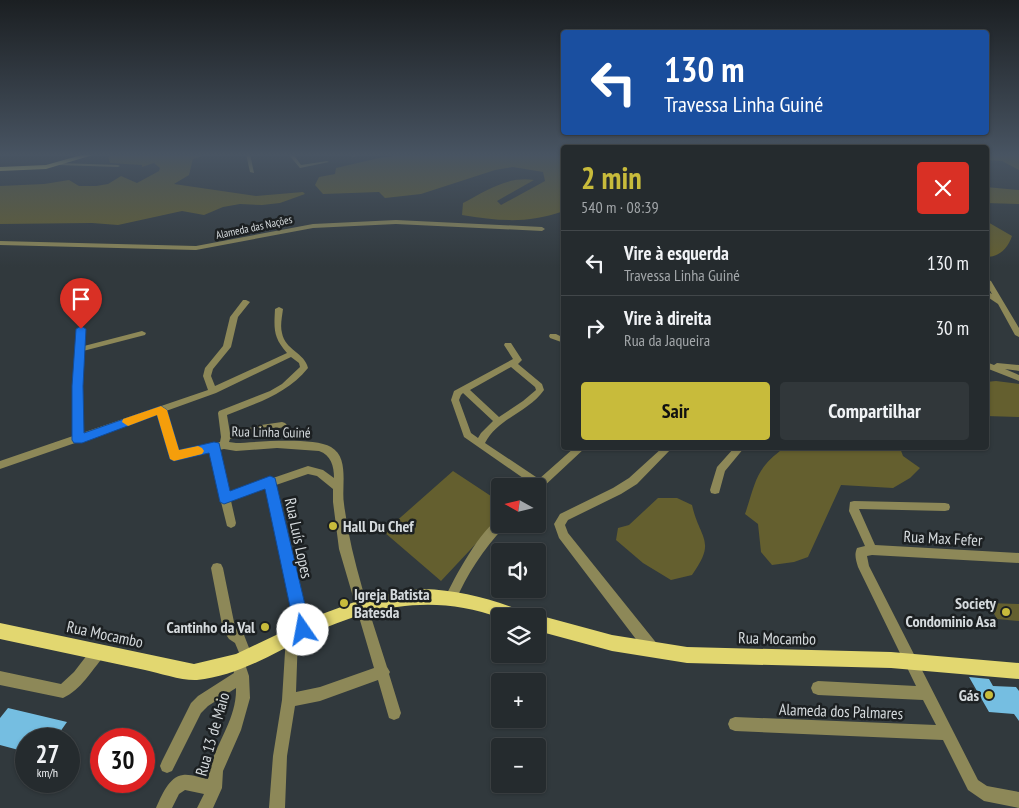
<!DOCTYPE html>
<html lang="pt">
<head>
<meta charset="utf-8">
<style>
  body { margin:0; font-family:"PT Sans Narrow",sans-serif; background:#31373a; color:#f1f3f6; height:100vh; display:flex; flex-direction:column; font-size:19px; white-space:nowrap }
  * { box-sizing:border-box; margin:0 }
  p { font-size:16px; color:#a3a7aa }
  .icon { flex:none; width:28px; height:28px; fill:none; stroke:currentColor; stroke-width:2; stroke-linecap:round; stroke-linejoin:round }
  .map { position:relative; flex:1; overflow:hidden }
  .panel { position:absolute; left:561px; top:145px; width:428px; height:305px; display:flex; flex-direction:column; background:#252b2e; border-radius:5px; box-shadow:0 1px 4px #0004,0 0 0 1px #42474a }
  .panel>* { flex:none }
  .guide { position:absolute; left:561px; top:30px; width:428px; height:105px; border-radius:5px; box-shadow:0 1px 4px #0004,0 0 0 1px #42474a; background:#1a4fa0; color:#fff; overflow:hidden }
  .needle { width:32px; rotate:278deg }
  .buttons { position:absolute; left:491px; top:478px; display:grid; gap:10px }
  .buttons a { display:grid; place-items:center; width:55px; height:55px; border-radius:5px; background:#252b2e; box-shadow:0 1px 4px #0004,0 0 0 1px #42474a; font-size:25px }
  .speed { position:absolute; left:15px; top:728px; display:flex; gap:10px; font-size:25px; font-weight:700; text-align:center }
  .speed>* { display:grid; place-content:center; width:65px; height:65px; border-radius:50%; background:#252b2e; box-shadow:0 1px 4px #0004,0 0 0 1px #42474a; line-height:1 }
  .speed small { font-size:12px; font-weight:400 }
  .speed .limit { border:8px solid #d22; background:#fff; color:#111 }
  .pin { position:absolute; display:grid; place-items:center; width:42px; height:42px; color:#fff; margin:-51px -21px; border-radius:50% 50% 50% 0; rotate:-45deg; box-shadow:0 0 5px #0007 }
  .pin .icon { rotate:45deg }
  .me { position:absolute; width:55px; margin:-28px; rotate:348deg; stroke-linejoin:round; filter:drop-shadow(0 0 4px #0008) }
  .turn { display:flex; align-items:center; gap:18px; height:105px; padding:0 20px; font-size:22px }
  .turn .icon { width:65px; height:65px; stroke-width:2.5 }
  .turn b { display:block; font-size:35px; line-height:42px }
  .round { display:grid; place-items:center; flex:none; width:52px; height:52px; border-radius:5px; background:#31373a }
  .summary { display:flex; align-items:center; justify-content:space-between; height:85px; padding:0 20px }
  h1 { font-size:30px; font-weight:700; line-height:38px; color:#c8bb3b }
  .cta { display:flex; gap:10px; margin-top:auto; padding:10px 20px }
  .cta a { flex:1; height:58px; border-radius:5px; background:#c8bb3b; color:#111; font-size:20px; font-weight:700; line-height:58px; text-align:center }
  .cta a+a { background:#31373a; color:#f1f3f6 }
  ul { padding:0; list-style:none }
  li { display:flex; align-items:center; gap:15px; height:65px; padding:0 20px; border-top:1px solid #42474a }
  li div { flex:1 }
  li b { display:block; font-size:19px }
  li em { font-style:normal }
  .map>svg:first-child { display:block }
  .green { fill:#645f2f }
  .building { fill:#75bee1 }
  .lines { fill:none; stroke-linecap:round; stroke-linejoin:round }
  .minor { fill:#8d8858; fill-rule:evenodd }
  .major { fill:#e2d770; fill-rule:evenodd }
  .route { fill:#1a73e8; stroke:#114b97 }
  .slow { fill:#f59e0b }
  .poi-dot { fill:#c8bb3b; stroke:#1c2022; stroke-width:2 }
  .labels { text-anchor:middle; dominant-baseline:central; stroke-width:5; stroke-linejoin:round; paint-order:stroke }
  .far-street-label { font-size:11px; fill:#d5dadd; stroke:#1c2022 }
  .street-label { font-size:14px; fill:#d5dadd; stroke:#1c2022 }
  .near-poi-label { font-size:16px; font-weight:bold; fill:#d5dadd; stroke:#1c2022; text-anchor:end }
  .near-street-label { font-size:16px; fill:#d5dadd; stroke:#1c2022 }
</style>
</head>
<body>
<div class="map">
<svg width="1019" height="808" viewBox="0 0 1019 808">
  <rect width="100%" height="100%" fill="#31393d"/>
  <path class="green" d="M112,154H218L202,156L193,159L189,175L174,184L256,196L303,192L305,194L280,203L262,205L240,204L223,207L204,215L182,211L118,225L92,223L0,224V186L44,184L69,180L79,186H96L108,184L121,176L137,183L159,171L160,168L154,163L142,167V165L110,163L108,157Z
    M408,154H557L564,159V211C527,224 499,221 462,215L463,203C486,191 507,176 534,180L497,201L501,205L545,181L543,172L513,167L495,170L421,194L385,198L379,192L323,194L315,185L319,177L335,174L336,168L379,158Z
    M986,154H1019V170L1002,161L986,160Z
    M986,187L1019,190V204L986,203Z
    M986,221L1012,236C1008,248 1000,257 986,257Z
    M996,381L1019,384V417L986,416V382Z
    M784,448H900L903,456L920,468L910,478L893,488L841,485L808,557L794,562L772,565L761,552L758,524L745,514C756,482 755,469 784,448Z
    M453,471L500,502V518L441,581L384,532Z
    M658,498H677L692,505C700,540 717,540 692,575L671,580L643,563L616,540L618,528L629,525Z
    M988,603L1019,604V621L997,619Z"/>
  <path class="building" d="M969,677L989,679L993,686L1016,687L1019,691V721L1014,714L989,712Z
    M8,708L67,722L55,739H26V752L0,745V718Z"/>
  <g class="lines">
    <path class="minor" d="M246,154H250L254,173L250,172Z
      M288,154H293L301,165L327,161L329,162L300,168Z
      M352,154H356L357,156L353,157Z
      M60,163L118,165L120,166L118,167L58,165V164Z
      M396,220L542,227L545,229L542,231L396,224L313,228L196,250L0,245V241L196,246L313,224Z
      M986,279L991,281L1019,328V337L1015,335L998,304L986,296V291L992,294L986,284Z
      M243,300H246L250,302L238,317L231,347L213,369L211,376L215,386L287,353C273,337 274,329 275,309L279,307L283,309C282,317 280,326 282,333C285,350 305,353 308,368C287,394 257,403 227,415L230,433L261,425L282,422L285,423L287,425L285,427L261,431L230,439L229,442L236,443C258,442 313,437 331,447C350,458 341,487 344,504C351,560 370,613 387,667L390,672L389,674L401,713L399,718L394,720L389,718L378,680L320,701L295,706L287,756L285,808H269L273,756L282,700L286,636L288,632L292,630L296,632L298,636L296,692L320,687L374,668L339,549L333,502V489L317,476L308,474L276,485L309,630L307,634L303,636L299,634L297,630L266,488L231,501L236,523L235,526L231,528L227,526L221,502L219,499L220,497L210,452L176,460L173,459L158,414L83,440L81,442L75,443L0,469V461L73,436V386L75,350L78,327H81L85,329L84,346L142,331L146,333L145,335L83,351L81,386L82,433L208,390L203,376L205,368L223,346L230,317ZM291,357L299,363L300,367L282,384L270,391L219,411L218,413L221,437L220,442L179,452L166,411L216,393ZM277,448L319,451C331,455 334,466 334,478L323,470L308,466L229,493L219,450L224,449L236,451Z
      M550,334H556L564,338V343L550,338L549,336Z
      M505,343H511L522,360L518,364L542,384L544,390C529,412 498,418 485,443L539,479L574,448H585L541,489L538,490V486H532L533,485L464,437L451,400L454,391L513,359L504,345ZM511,367L535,387L536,390L523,401L499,417L470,390ZM463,393L493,421L481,433L478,438L471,433L459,400L461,395Z
      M986,362L994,365L997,363L1019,365V371L1005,369L1019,375V381L986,368Z
      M662,448H672L637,484L621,494L568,520L565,525L568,533L658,645L659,650L658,655L653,656L648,655L559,538L554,524L560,514L613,488L629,478Z
      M734,448H744L725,471L719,493L715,494L711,493L710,490L717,467Z
      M854,501L945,503L949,504L950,507L949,510L945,511L859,509L875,545L1019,553V563L872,555L867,556L869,566L978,780L987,786L1019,792V808L984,801L968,790L943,740L735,731L730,729L728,724L730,719L735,717L936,725L923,700L818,695L813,693L811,688L813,683L818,681L916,686L858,567C856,560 854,555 857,548L865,546L849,511L850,502Z
      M500,519V524H505L504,527C483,550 467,574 455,602L451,604L447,602L445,598C453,580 482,526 500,519Z
      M217,563L221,564L223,568L235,627L244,635L253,658L252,663L245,664L249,676L250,698L241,730L223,771L222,788L213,808H197L204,794L185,790L179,794L172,808H156C161,797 169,776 183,775C191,774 200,778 208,779C211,748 237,722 236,688L208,706L201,713L172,771L167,773L162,771L160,766L162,761L191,703L198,696L234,673L232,661L233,656L240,655L235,643L229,639L223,630L211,568L213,564Z
      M99,645L104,646L105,651L104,656C92,670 81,690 63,698L0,685V671L61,684L74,672L94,646Z"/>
    <path class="major" d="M85,154H96L46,169L0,171V167L46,165Z
      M423,589C458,590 489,598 522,611L524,616H500V618C433,593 369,606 306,637C272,655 236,676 197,680C183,681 159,673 145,670C97,660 48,649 0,639V623L194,664L236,654L314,617L360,600L402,591Z
      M538,615L612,635L687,647L891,652L1019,663V679L891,668L687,663L612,651L538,631V616H535Z"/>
  </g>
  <linearGradient id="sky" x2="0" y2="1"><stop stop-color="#1b1f22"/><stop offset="0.58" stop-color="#485462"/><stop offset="1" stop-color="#485462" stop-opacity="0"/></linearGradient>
  <rect width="1019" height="267" fill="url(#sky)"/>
  <path class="route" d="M81,326L86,329L83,386L84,433L161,406L167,410L179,450L214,442L219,443L230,491L270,476L275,478L311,630L308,636L303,639L297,636L295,630L265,489L224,504L220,502L209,453L174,461L170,459L157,415L82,443H74L72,440V386L76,329Z"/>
  <path class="slow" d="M161,406L167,410L179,450L198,446L202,448L204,451L202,454L174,461L170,459L157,415L128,426L122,422L123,419Z"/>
  <g class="poi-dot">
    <circle cx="333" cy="526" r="5"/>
    <circle cx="344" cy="603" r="5"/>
    <circle cx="1006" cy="612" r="5"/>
    <circle cx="265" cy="627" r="5"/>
    <circle cx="989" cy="695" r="5"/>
  </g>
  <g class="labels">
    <g class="far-street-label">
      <text transform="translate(254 227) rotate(-12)">Alameda das Nações</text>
    </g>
    <g class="street-label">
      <text transform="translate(271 432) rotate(1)">Rua Linha Guiné</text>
    </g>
    <g class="near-poi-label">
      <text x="343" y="526" text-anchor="start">Hall Du Chef</text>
      <text x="354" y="594" text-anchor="start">Igreja Batista<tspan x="354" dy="18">Batesda</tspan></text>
      <text x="996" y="603">Society<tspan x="996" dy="18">Condominio Asa</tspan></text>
      <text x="255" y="627">Cantinho da Val</text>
      <text x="979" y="695">Gás</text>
    </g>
    <g class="near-street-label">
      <text transform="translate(299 538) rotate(78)">Rua Luís Lopes</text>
      <text transform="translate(943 538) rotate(3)">Rua Max Fefer</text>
      <text transform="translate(105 634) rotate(12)">Rua Mocambo</text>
      <text transform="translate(777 638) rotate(1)">Rua Mocambo</text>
      <text transform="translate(841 711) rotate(2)">Alameda dos Palmares</text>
      <text transform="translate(212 734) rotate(-74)">Rua 13 de Maio</text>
    </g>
  </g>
</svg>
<div class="buttons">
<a><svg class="needle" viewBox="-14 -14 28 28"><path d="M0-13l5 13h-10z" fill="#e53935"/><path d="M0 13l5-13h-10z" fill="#a3a7aa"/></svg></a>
<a><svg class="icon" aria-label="sound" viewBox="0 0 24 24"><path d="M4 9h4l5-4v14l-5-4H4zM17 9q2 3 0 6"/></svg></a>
<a><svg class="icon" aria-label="layers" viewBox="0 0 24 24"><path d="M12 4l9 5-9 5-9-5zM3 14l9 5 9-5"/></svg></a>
<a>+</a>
<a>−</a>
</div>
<div class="speed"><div>27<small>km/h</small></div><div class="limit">30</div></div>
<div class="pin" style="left:81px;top:329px;background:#d93025"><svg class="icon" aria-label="arrive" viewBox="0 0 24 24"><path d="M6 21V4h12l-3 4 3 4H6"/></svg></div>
<svg class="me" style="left:303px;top:630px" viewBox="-20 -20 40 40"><circle r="19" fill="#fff"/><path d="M0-13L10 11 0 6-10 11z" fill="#1a73e8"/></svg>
<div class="guide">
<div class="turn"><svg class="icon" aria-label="left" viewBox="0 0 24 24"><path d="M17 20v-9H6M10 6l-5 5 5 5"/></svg><div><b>130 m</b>Travessa Linha Guiné</div></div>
</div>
<section class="panel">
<div class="summary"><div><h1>2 min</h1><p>540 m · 08:39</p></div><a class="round" style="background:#d93025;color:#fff"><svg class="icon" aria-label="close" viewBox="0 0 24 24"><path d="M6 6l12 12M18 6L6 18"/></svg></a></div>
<ul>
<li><svg class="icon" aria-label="left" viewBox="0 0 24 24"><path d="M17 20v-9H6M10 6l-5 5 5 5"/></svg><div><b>Vire à esquerda</b><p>Travessa Linha Guiné</p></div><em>130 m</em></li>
<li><svg class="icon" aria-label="right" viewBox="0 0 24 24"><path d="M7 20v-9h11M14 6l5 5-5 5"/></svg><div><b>Vire à direita</b><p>Rua da Jaqueira</p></div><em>30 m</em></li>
</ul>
<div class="cta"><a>Sair</a><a>Compartilhar</a></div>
</section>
</div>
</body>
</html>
